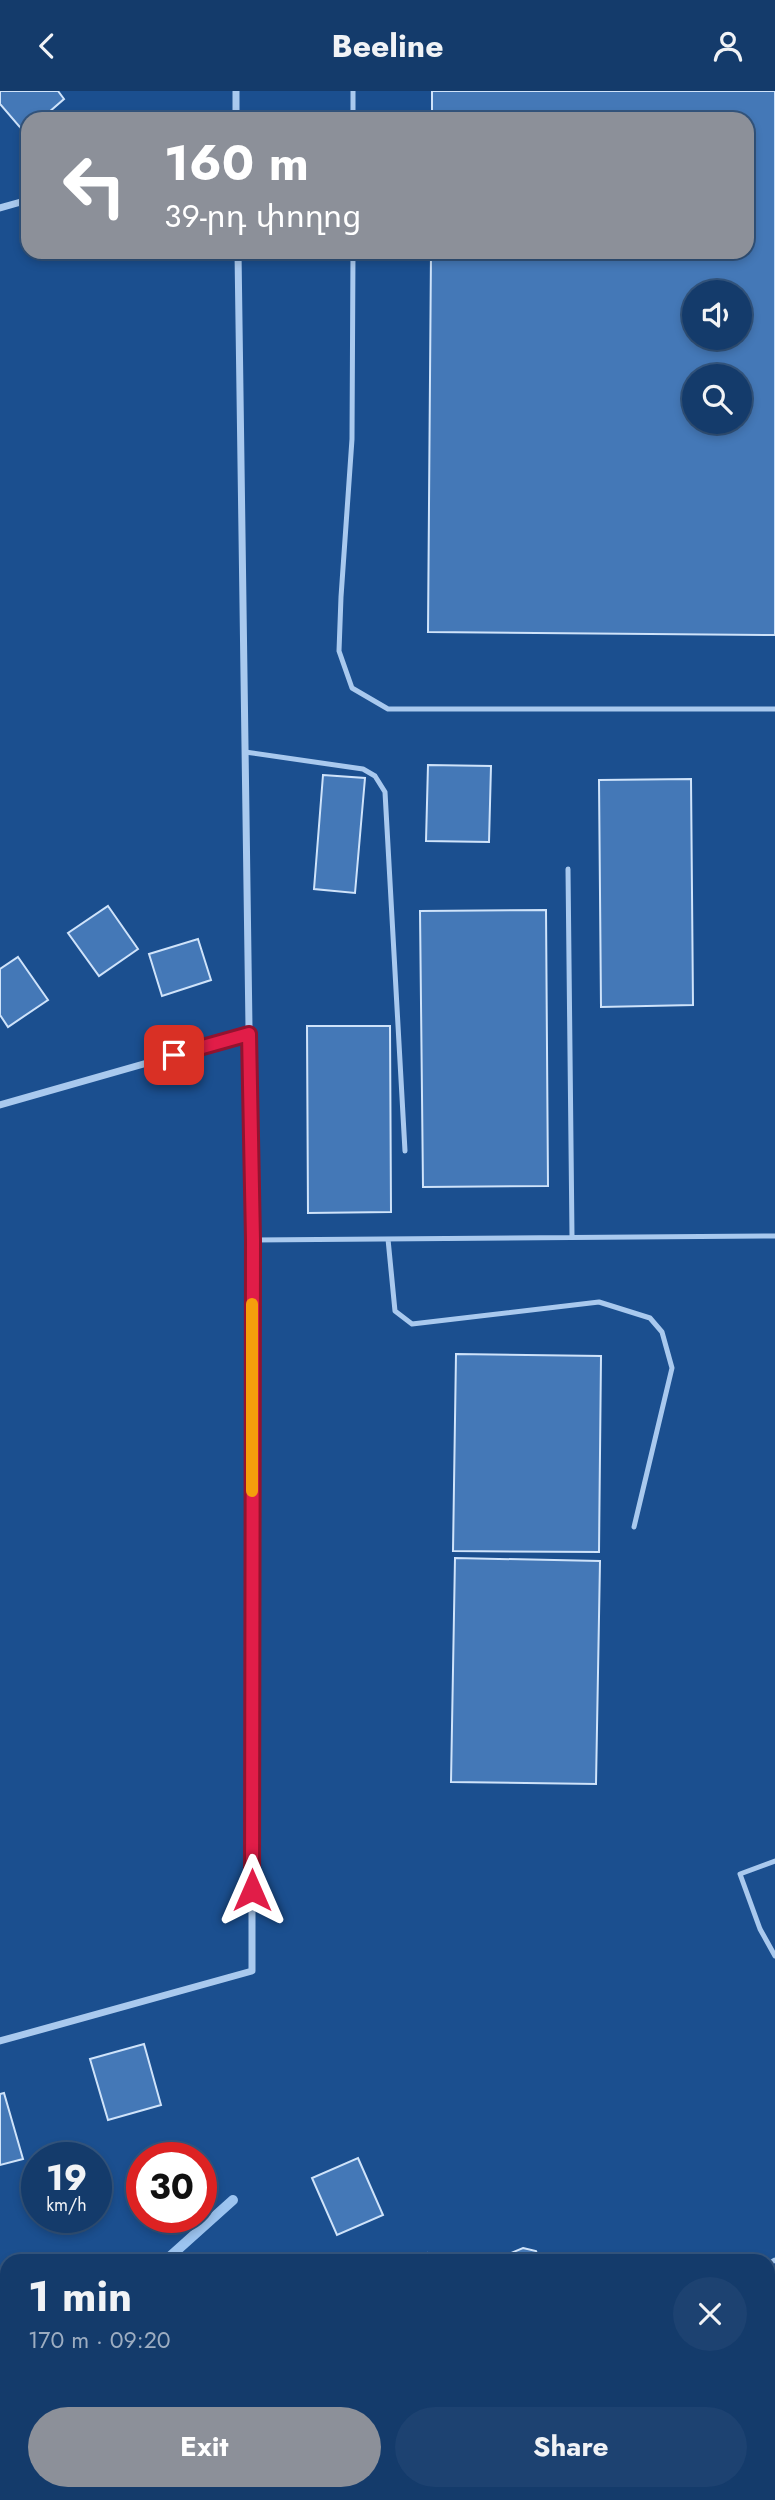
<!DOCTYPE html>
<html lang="en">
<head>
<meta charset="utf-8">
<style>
  body { margin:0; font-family:Jost,"Noto Sans Armenian",sans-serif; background:#1d4271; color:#f1f3f6; height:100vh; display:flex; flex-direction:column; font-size:26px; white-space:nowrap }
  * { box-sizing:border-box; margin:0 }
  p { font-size:23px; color:#9dadc1 }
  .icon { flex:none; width:38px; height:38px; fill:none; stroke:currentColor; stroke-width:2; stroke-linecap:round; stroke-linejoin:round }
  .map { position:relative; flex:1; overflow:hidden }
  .details { position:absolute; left:0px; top:2163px; width:775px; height:247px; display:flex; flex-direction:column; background:#143b6b; border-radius:21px 21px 0 0; box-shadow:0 4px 10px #0003,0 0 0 2px #33557e }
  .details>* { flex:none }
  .guide { position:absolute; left:21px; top:21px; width:733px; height:147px; border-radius:21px; box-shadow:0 4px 10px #0003,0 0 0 2px #33557e; background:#8c9099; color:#fff; overflow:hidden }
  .buttons { position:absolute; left:682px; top:189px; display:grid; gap:14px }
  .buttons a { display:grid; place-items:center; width:70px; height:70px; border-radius:50%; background:#143b6b; box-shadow:0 4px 10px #0003,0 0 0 2px #33557e; font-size:35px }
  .speed { position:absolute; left:21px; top:2051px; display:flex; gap:14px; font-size:35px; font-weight:700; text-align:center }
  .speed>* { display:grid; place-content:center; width:91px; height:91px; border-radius:50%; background:#143b6b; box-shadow:0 4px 10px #0003,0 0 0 2px #33557e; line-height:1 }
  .speed small { font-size:18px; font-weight:400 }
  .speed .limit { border:10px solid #d22; background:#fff; color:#111 }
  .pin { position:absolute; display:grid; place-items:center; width:60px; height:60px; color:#fff; margin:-30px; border-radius:14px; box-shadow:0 4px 10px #0006 }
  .me { position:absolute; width:77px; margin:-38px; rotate:0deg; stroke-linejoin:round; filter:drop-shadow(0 0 5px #0008) }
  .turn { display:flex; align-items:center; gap:24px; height:147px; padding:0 28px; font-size:32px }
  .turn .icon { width:91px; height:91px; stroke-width:2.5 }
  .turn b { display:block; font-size:49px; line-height:60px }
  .round { display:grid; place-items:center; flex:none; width:74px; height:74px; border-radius:37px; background:#1d4271 }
  .headline { display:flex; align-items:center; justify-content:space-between; height:119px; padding:0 28px }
  h1 { font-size:42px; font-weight:700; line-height:52px }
  .button { display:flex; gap:14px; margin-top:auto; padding:14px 28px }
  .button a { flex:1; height:80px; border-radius:42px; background:#8c9099; color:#fff; font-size:28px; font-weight:700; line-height:80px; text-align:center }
  .button a+a { background:#1d4271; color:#f1f3f6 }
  header { display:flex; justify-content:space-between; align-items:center; height:91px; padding:0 28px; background:#143b6b; font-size:32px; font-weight:700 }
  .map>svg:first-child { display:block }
  .water { fill:#3c6290; stroke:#9cc4f0; stroke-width:2 }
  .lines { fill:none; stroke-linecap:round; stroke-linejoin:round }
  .stream { stroke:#9cc4f0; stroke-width:10 }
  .building { fill:#4478b7; stroke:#cfe3fa; stroke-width:2; fill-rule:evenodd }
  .service { stroke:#a9c9ee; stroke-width:5 }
  .minor { stroke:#a9c9ee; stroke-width:7 }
  .tertiary { stroke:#a9c9ee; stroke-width:12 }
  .route-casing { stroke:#92132f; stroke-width:18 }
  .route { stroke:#e11d48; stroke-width:12 }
  .slow { stroke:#f59e0b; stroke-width:12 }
</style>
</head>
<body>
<header><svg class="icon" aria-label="back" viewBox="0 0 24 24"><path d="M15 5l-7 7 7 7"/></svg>Beeline<svg class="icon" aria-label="person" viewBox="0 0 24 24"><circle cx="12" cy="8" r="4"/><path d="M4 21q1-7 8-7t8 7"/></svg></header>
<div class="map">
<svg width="775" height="2409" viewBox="0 0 775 2409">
  <rect width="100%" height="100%" fill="#1b4f8f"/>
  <path class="water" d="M7,2261V2360L0,2363V2263Z"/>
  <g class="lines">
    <path class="stream" d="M165,2170L233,2109"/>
  </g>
  <path class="building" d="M0,0H58L64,8L41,28H28V38L24,41L0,13Z
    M432,0H775V544L428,541L431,161H747V28H432ZM695,201H740V247H695ZM695,285H740V331H695Z
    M428,674L491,675L489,751L426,750Z
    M323,684L365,687L355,802L314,798Z
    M691,688L693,914L601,916L599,689Z
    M108,815L138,858L99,885L68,842Z
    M546,819L548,1095L423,1096L420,820Z
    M198,848L211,889L162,905L149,863Z
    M18,866L48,909L8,936L0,924V878Z
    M307,935H390L391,1121L308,1122Z
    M456,1263L601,1265L599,1461L453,1460Z
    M455,1467L600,1470L596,1693L451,1691Z
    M144,1953L161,2014L108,2029L90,1968Z
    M4,2002L23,2068L0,2074V2003Z
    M358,2067L383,2124L337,2144L312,2087Z
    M523,2157L536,2160L540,2170H492Z
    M427,2162L430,2170H409Z
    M775,2220V2340L768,2344V2224Z
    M327,2403H379L381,2409H309Z
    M412,2403L414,2409H393Z
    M535,2403H658L646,2409H539Z"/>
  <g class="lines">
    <path class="service" d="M353,28V0
      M353,161L352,348L341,506L339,560L352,597L388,618H775
      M245,661L363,678L375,685L385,701L405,1060
      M568,778L572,1145
      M388,1148L395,1220L412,1233L599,1211L650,1227L662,1241L672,1277L634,1436
      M252,1149L775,1145
      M775,1770L740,1783L760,1838L775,1865
      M768,2173L775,2169
      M477,2403L479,2409"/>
    <path class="minor" d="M236,0V28
      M0,117L28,109
      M0,1014L249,943
      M0,1950L252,1880V1149L238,161"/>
    <path class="tertiary" d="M767,2409L775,2405"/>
  </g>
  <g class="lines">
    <g class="route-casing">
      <path id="route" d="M174,964L249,943L253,1149L252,1799"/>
    </g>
    <use href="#route" class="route"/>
    <path class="slow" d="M252,1400V1213"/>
  </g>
</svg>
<div class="buttons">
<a><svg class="icon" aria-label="sound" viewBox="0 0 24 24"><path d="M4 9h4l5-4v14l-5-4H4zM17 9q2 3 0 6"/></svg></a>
<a><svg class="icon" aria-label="search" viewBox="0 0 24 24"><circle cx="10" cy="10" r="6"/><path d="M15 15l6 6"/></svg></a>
</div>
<div class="speed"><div>19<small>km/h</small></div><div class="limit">30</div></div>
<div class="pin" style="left:174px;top:964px;background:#d93025"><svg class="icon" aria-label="arrive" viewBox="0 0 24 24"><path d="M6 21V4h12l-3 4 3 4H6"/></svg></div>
<svg class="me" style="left:252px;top:1799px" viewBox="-20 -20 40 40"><path d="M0-17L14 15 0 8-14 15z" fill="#e11d48" stroke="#fff" stroke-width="4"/></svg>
<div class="guide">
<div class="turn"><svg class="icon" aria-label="left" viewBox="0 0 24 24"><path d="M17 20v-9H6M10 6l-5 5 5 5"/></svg><div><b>160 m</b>39-րդ փողոց</div></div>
</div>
<section class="details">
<div class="headline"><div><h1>1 min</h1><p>170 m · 09:20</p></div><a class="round"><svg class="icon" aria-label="close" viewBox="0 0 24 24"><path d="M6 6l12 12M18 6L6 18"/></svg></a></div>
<div class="button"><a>Exit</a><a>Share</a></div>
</section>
</div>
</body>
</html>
